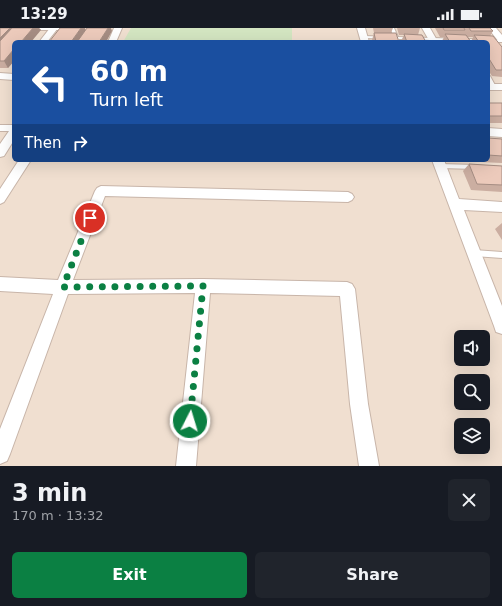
<!DOCTYPE html>
<html lang="en">
<head>
<meta charset="utf-8">
<style>
  body { margin:0; font-family:"DejaVu Sans",sans-serif; background:#20242c; color:#f1f3f6; height:100vh; display:flex; flex-direction:column; font-size:15px; white-space:nowrap }
  * { box-sizing:border-box; margin:0 }
  p { font-size:13px; color:#9ea1a6 }
  .icon { flex:none; width:22px; height:22px; fill:none; stroke:currentColor; stroke-width:2; stroke-linecap:round; stroke-linejoin:round }
  .map { position:relative; height:438px; overflow:hidden }
  .sheet { display:flex; flex-direction:column; background:#171b24; flex:1 }
  .sheet>* { flex:none }
  .top-card { position:absolute; left:12px; top:12px; width:478px; height:122px; border-radius:6px; box-shadow:0 4px 16px #0002; background:#1a4fa0; color:#fff; overflow:hidden }
  .tools { position:absolute; left:454px; top:302px; display:grid; gap:8px }
  .tools a { display:grid; place-items:center; width:36px; height:36px; border-radius:6px; background:#171b24; box-shadow:0 4px 16px #0002; font-size:20px }
  .pin { position:absolute; display:grid; place-items:center; width:34px; height:34px; color:#fff; margin:-17px; border:2px solid #fff; border-radius:50%; box-shadow:0 1px 4px #0007 }
  .me { position:absolute; width:44px; margin:-22px; rotate:5deg; stroke-linejoin:round; filter:drop-shadow(0 0 3px #0008) }
  .turn { display:flex; align-items:center; gap:14px; height:84px; padding:0 12px; font-size:18px }
  .turn .icon { width:52px; height:52px; stroke-width:2.5 }
  .turn b { display:block; font-size:28px; line-height:34px }
  .then { display:flex; align-items:center; height:38px; padding:0 12px; background:#0003; gap:8px; font-size:15px }
  .round { display:grid; place-items:center; flex:none; width:42px; height:42px; border-radius:6px; background:#20242c }
  .summary { display:flex; align-items:center; justify-content:space-between; height:68px; padding:0 12px }
  h1 { font-size:24px; font-weight:700; line-height:30px }
  .action { display:flex; gap:8px; margin-top:auto; padding:8px 12px }
  .action a { flex:1; height:46px; border-radius:6px; background:#0b8043; color:#fff; font-size:16px; font-weight:700; line-height:46px; text-align:center }
  .action a+a { background:#20242c; color:#f1f3f6 }
  .status { display:flex; justify-content:space-between; align-items:center; height:28px; padding:0 20px; background:#171b24; direction:ltr }
  .status svg { height:11px; fill:currentColor }
  .map>svg:first-child { display:block }
  .residential { fill:#f0dfd0; fill-rule:evenodd }
  .green { fill:#d3e5c1 }
  .lines { fill:none; stroke-linecap:round; stroke-linejoin:round }
  .service-casing { stroke:#c8b5a9; stroke-width:2 }
  .minor-casing { stroke:#c8b5a9; stroke-width:2 }
  .service { fill:#fff; fill-rule:evenodd }
  .minor { fill:#fff; fill-rule:evenodd }
  .wall { fill:#cbaea1 }
  .shaded-wall { fill:#a58d83 }
  .building { fill:#eccabb; stroke:#a58d83 }
  .route { stroke:#0b8043; stroke-width:7; stroke-dasharray:0 12.6 }
</style>
</head>
<body>
<div class="status"><b>13:29</b><svg viewBox="0 0 49 12"><path d="M0 12V9h3v3zM5 12V6h3v6zM10 12V3h3v9zM15 12V0h3v12zM26 1h20v11H26zM47 4h2v5h-2z"/></svg></div>
<div class="map">
<svg width="502" height="438" viewBox="0 0 502 438">
  <rect width="100%" height="100%" fill="#f9eee1"/>
  <path class="residential" d="M0,0H502V438H0ZM14,14H488V132H14ZM461,309H483V331H461ZM461,353H483V375H461ZM461,397H483V419H461Z"/>
  <path class="green" d="M131,0H292V14H123Z"/>
  <g class="lines">
    <g class="service-casing">
      <path id="service" d="M30,0H69L70,1L68,2H31L29,1Z
        M390,0H394L398,9L502,12V14L399,11V14H397L395,11L364,10L362,9L364,8L394,9Z
        M488,48H490L496,59V60L492,59L488,53Z
        M440,136L476,137L479,139L476,141L440,140L437,138Z
        M474,222L502,224V230L474,228L471,227L470,225L471,223Z"/>
    </g>
    <g class="minor-casing">
      <path id="minor" d="M50,0H58L47,14H39Z
        M114,0H122L116,14H108Z
        M357,0H365L369,14H361Z
        M422,0H430L438,14H430Z
        M488,0H496L502,7V14H499Z
        M0,45L14,46V52L0,51Z
        M488,56H502V62H488Z
        M0,97H14V112L4,128L0,129V116L9,103H0Z
        M488,100L502,101V109L488,108Z
        M19,132H31L4,174L0,176V161Z
        M432,132H444L459,171L502,174V184L464,182L502,278V306L496,304L494,298Z
        M101,158L348,164L352,166L354,169L352,172L348,174L105,168L73,252L203,251L347,254L352,256L355,261L368,376L379,438H359L350,376L340,268L210,265L196,438H176L195,265L68,266L10,426L7,433L0,436V401L53,266L0,263V249L58,252L95,163L97,160Z"/>
    </g>
    <use href="#service" class="service"/>
    <use href="#minor" class="minor"/>
  </g>
  <path class="wall" d="M0,0H39L41,2L14,14V33L8,40H0Z
    M373,0H393L391,5L399,14H372V12L374,5Z
    M397,0H420L418,7L426,14H402L401,13L404,7H399Z
    M435,0H490L493,3L490,8L502,19V49L492,48L488,42V14H471L473,9H468L471,14H443L442,13L444,9H440Z
    M488,75H502V95H488Z
    M488,110L502,111V135L459,133V132H488Z
    M469,136L502,138V164L471,162L463,143Z
    M502,195V212L495,201Z"/>
  <path class="shaded-wall" d="M10,0H17L0,21V10Z
    M33,0H39L41,2L31,14H21Z
    M81,0H85L86,3L79,14H71Z
    M108,0H111L112,3L106,14H99Z
    M14,21V33L8,40L4,33Z"/>
  <path class="building" d="M0,0H10L0,10Z
    M12,0H33L21,14H14V21L4,33H0V13Z
    M60,0H81L71,14H49Z
    M87,0H108L99,14H77Z
    M443,0H464L465,2H444Z
    M469,0H490L493,3H471Z
    M374,5H396L399,14H376Z
    M404,6L422,7L426,14H407Z
    M445,6L466,7L471,14H450Z
    M474,7L493,8L502,19V42H496L488,29V14H479Z
    M488,75H502V88H488Z
    M488,110L502,111V128L488,127Z
    M469,136L502,138V157L477,156Z"/>
  <g class="lines">
    <path class="route" d="M90,190L63,259L203,258L190,393"/>
  </g>
</svg>
<div class="tools">
<a><svg class="icon" aria-label="sound" viewBox="0 0 24 24"><path d="M4 9h4l5-4v14l-5-4H4zM17 9q2 3 0 6"/></svg></a>
<a><svg class="icon" aria-label="search" viewBox="0 0 24 24"><circle cx="10" cy="10" r="6"/><path d="M15 15l6 6"/></svg></a>
<a><svg class="icon" aria-label="layers" viewBox="0 0 24 24"><path d="M12 4l9 5-9 5-9-5zM3 14l9 5 9-5"/></svg></a>
</div>
<div class="pin" style="left:90px;top:190px;background:#d93025"><svg class="icon" aria-label="arrive" viewBox="0 0 24 24"><path d="M6 21V4h12l-3 4 3 4H6"/></svg></div>
<svg class="me" style="left:190px;top:393px" viewBox="-20 -20 40 40"><circle r="17" fill="#0b8043" stroke="#fff" stroke-width="3"/><path d="M0-11L8 9 0 5-8 9z" fill="#fff"/></svg>
<div class="top-card">
<div class="turn"><svg class="icon" aria-label="left" viewBox="0 0 24 24"><path d="M17 20v-9H6M10 6l-5 5 5 5"/></svg><div><b>60 m</b>Turn left</div></div>
<div class="then">Then<svg class="icon" aria-label="right" viewBox="0 0 24 24"><path d="M7 20v-9h11M14 6l5 5-5 5"/></svg></div>
</div>
</div>
<section class="sheet">
<div class="summary"><div><h1>3 min</h1><p>170 m · 13:32</p></div><a class="round"><svg class="icon" aria-label="close" viewBox="0 0 24 24"><path d="M6 6l12 12M18 6L6 18"/></svg></a></div>
<div class="action"><a>Exit</a><a>Share</a></div>
</section>
</body>
</html>
